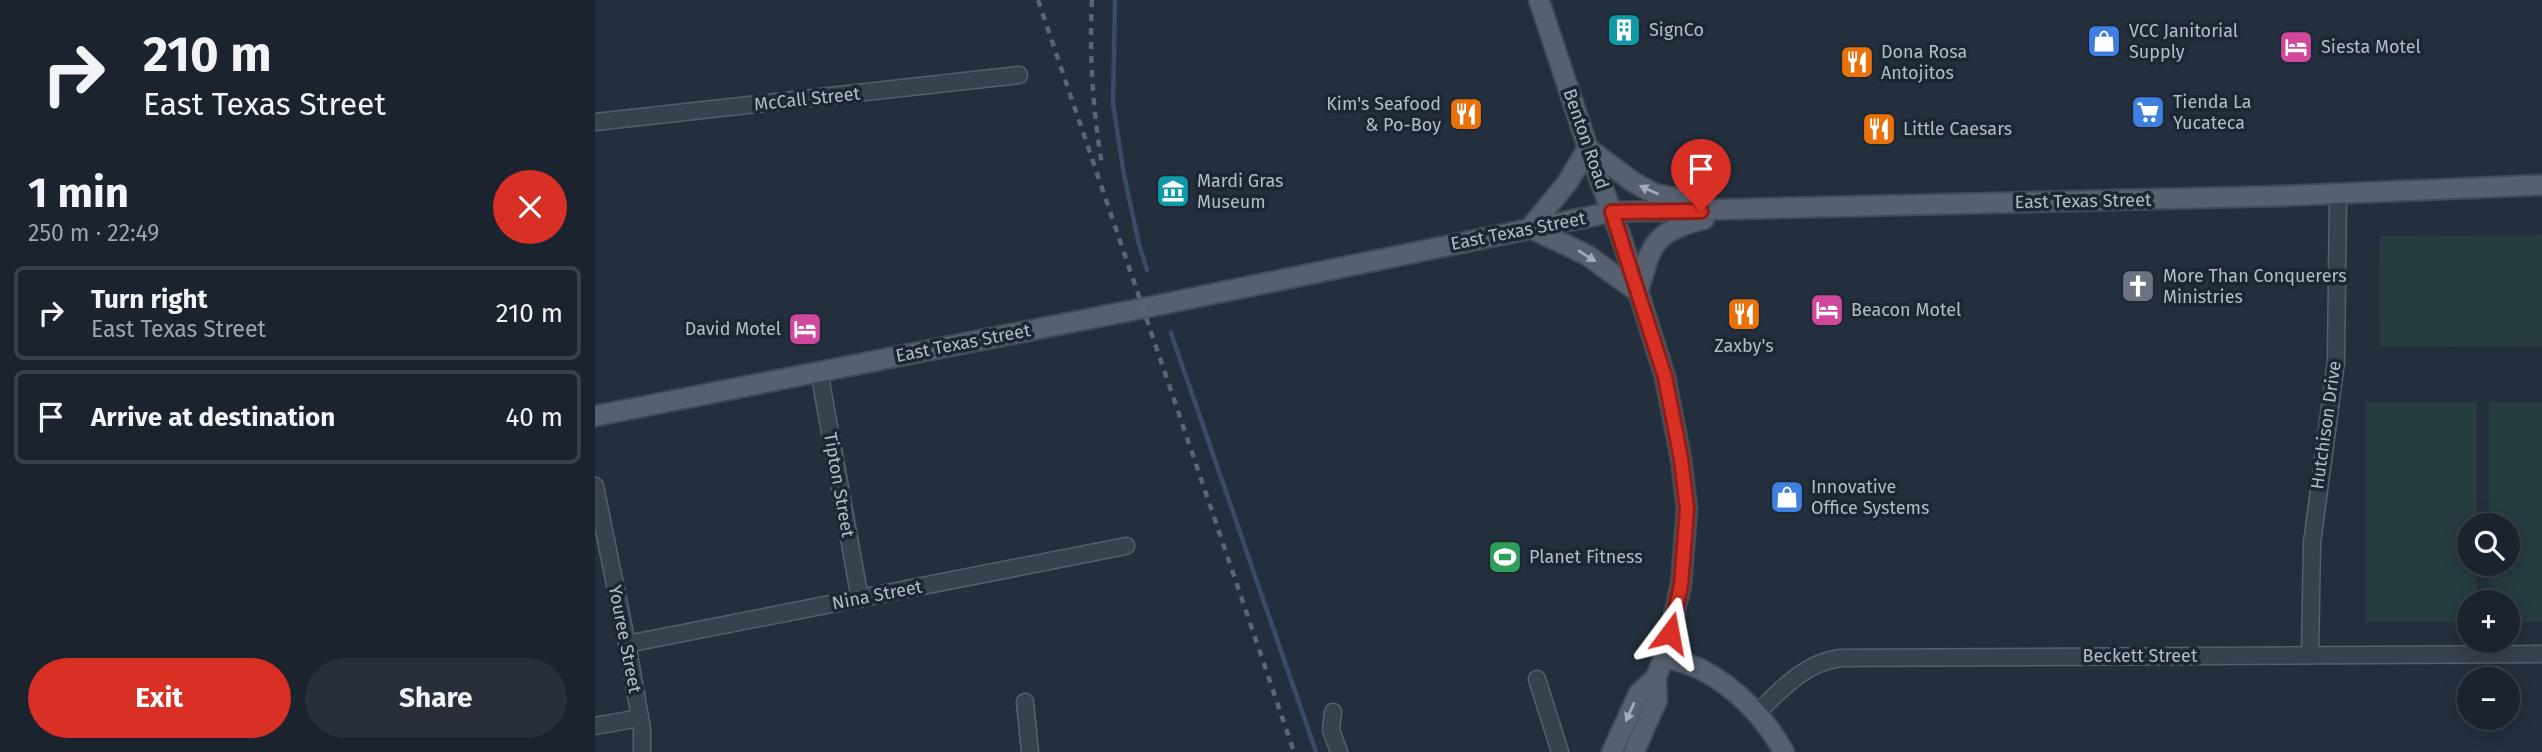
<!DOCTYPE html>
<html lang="en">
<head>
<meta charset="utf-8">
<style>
  body { margin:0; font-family:"Fira Sans",sans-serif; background:#282f3a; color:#f1f3f6; height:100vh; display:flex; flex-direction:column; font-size:26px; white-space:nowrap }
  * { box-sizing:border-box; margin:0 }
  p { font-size:23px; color:#a0a4aa }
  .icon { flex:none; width:38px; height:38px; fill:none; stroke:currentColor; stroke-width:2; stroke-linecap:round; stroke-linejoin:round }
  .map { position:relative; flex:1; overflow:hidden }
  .sheet { display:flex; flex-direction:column; background:#1b232e; width:595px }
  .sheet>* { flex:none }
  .top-card { background:#1b232e; color:#f1f3f6; overflow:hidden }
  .buttons { position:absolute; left:1862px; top:513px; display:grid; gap:14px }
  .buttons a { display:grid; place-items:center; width:63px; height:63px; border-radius:50%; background:#1b232e; box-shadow:0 4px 18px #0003,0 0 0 2px #39404a; font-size:35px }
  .pin { position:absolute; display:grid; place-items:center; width:60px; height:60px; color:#fff; margin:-72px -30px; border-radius:50% 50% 50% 0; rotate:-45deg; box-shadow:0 0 7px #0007 }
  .pin .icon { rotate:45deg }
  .me { position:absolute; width:77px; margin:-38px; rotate:13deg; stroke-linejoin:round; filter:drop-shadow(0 0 5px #0008) }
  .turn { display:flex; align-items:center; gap:24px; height:147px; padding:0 28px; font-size:32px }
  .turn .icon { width:91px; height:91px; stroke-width:2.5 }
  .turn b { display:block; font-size:49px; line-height:60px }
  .round { display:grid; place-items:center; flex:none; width:74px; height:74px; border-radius:37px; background:#282f3a }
  .summary { display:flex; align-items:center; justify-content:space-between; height:119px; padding:0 28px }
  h1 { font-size:42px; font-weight:700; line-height:52px }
  .action { display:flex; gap:14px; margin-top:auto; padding:14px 28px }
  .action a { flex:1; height:80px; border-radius:42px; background:#d93025; color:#fff; font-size:28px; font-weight:700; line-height:80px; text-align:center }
  .action a+a { background:#282f3a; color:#f1f3f6 }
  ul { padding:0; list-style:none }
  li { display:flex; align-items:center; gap:21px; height:94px; margin:0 14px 10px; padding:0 14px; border:4px solid #39404a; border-radius:10px }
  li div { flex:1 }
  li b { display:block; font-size:26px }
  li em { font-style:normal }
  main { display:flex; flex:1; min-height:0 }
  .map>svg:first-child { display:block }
  .green { fill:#263c3f }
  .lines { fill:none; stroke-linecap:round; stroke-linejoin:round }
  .stream { stroke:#394c67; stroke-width:4.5 }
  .minor-casing { stroke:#565f6c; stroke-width:19 }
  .major-casing { stroke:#414a57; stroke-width:23 }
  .minor { stroke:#38414e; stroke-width:16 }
  .major { stroke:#56606e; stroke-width:19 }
  .rail { stroke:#5a6575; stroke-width:4.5; stroke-dasharray:7 7; stroke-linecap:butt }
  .oneway { fill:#a1aab7 }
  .route-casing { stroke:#8d1f18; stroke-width:18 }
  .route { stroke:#d93025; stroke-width:12 }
  .labels { text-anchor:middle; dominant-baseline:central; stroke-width:7; stroke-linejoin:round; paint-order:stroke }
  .poi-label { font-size:18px; fill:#b4bcc9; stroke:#1d2633; text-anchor:start }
  .street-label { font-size:18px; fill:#b4bcc9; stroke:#1d2633 }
</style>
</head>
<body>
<main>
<section class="sheet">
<div class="top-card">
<div class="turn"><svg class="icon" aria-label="right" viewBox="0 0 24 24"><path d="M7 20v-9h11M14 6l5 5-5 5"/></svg><div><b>210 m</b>East Texas Street</div></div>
</div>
<div class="summary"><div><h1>1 min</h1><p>250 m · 22:49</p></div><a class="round" style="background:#d93025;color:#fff"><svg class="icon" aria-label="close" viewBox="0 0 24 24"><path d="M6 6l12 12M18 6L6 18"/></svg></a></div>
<ul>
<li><svg class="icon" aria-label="right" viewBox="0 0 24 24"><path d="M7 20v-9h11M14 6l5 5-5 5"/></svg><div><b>Turn right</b><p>East Texas Street</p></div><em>210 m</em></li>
<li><svg class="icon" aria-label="arrive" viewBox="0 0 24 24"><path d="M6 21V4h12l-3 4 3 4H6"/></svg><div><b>Arrive at destination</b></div><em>40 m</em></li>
</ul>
<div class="action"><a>Exit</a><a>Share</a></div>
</section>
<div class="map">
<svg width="1947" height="752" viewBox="0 0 1947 752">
  <rect width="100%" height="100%" fill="#242f3e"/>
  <path class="green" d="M1947,235V346L1785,347L1784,236Z
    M1771,402H1882V525H1874V564H1882V602H1874V622H1771Z
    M1894,402H1947V622H1913V602H1894V564H1913V525H1894Z"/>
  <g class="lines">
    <path class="stream" d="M520,0L518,103L529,175L544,244L552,270
      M576,333L721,752"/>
    <g class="minor-casing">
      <path id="minor" d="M0,122L424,75
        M224,371L265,599
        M0,486L32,644L47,729V752
        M32,644L531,546
        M1715,655L1717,543L1741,362L1743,194
        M942,679L965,752
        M430,702L435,752
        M738,712L736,730L744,752
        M1162,713C1187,689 1209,663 1245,658L1947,654
        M0,726L45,718"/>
    </g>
    <g class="major-casing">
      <path id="major" d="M944,0L993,148L1027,240L1070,377L1086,459L1092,509L1086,585L1069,656L1061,678L1062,700L1039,752
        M993,148L1038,182L1060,194L1108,203
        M935,228L992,255L1043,292
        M935,228L972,183L993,148
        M1043,292C1057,243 1057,233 1109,219
        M0,416L549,308L1017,212L1686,196L1947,185
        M1069,656C1081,661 1094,664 1105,669C1141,687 1170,718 1189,752
        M1017,752L1044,693L1061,678"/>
    </g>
    <use href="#minor" class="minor"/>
    <use href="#major" class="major"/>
    <path class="rail" d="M443,0L699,752
      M497,0C494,56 498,110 507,165"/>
  </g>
  <defs><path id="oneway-solid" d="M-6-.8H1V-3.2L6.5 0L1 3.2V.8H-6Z" transform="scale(1.75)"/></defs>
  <g class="oneway">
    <use href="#oneway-solid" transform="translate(1054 190) rotate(-156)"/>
    <use href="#oneway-solid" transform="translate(992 256) rotate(32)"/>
    <use href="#oneway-solid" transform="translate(1035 712) rotate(114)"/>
  </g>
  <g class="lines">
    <g class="route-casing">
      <path id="route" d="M1075,633L1086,585L1092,509L1086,459L1070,377L1017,212L1106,211"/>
    </g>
    <use href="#route" class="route"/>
  </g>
  <defs>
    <g id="building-square" transform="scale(1.75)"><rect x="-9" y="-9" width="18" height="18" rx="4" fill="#0f9aa8" stroke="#1d2633"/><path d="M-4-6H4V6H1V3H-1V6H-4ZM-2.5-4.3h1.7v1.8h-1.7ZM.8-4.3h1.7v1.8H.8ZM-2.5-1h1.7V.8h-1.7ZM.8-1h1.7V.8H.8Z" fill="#fff"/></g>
    <g id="shop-square" transform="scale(1.75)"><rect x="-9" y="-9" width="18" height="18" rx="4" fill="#3f7fe0" stroke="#1d2633"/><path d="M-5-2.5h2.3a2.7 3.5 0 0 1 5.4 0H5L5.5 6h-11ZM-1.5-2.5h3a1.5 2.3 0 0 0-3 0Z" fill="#fff"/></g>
    <g id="hotel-square" transform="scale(1.75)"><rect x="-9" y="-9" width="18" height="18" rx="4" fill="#d1479c" stroke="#1d2633"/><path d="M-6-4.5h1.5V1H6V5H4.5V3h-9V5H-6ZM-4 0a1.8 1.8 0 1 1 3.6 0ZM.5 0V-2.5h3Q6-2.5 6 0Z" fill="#fff"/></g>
    <g id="restaurant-square" transform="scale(1.75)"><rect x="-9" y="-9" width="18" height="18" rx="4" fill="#e8710a" stroke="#1d2633"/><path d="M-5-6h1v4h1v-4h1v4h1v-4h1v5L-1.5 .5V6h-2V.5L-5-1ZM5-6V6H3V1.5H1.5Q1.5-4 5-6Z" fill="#fff"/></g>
    <g id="supermarket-square" transform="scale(1.75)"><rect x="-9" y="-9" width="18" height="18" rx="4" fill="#3f7fe0" stroke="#1d2633"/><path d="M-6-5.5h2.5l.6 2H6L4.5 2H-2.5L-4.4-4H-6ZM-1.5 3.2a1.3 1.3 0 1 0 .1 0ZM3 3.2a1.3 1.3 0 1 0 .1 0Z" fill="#fff"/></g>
    <g id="museum-square" transform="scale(1.75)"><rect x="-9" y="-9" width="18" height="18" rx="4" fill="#0f9aa8" stroke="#1d2633"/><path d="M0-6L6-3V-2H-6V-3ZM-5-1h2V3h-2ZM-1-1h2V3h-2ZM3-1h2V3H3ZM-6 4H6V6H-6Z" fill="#fff"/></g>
    <g id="church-square" transform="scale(1.75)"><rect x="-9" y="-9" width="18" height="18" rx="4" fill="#6b7280" stroke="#1d2633"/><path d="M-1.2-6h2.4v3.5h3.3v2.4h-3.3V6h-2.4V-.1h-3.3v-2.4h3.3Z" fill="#fff"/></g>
    <g id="stadium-square" transform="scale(1.75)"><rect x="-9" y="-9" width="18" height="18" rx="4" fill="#2e9e5b" stroke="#1d2633"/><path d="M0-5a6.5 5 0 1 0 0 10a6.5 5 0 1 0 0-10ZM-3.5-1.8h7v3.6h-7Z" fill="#fff"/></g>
  </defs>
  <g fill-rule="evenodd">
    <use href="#building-square" x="1029" y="30"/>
    <use href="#shop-square" x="1509" y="41"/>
    <use href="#hotel-square" x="1701" y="47"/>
    <use href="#restaurant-square" x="1262" y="62"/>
    <use href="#supermarket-square" x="1553" y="112"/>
    <use href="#restaurant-square" x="871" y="114"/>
    <use href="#restaurant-square" x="1284" y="129"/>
    <use href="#museum-square" x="578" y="191"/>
    <use href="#church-square" x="1543" y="286"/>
    <use href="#hotel-square" x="1232" y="310"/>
    <use href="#restaurant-square" x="1149" y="314"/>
    <use href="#hotel-square" x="210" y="329"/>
    <use href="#shop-square" x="1192" y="497"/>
    <use href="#stadium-square" x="910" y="557"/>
  </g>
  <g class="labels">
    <g class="poi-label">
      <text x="1054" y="30">SignCo</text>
      <text x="1534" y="31">VCC Janitorial<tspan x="1534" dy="21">Supply</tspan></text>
      <text x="1726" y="47">Siesta Motel</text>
      <text x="1286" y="52">Dona Rosa<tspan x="1286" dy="21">Antojitos</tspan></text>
      <text x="1578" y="102">Tienda La<tspan x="1578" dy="21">Yucateca</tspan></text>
      <text x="846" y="104" text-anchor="end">Kim's Seafood<tspan x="846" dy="21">&amp; Po-Boy</tspan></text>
      <text x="1308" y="129">Little Caesars</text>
      <text x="602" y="181">Mardi Gras<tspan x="602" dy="21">Museum</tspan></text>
      <text x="1568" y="276">More Than Conquerers<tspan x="1568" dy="21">Ministries</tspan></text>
      <text x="1256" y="310">Beacon Motel</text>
      <text x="186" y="329" text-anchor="end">David Motel</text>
      <text x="1149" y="346" text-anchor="middle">Zaxby's</text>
      <text x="1216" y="487">Innovative<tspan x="1216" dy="21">Office Systems</tspan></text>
      <text x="934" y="557">Planet Fitness</text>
    </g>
    <g class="street-label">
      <text transform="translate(212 99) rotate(-6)">McCall Street</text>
      <text transform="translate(991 139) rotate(71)">Benton Road</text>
      <text transform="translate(1488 201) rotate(-1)">East Texas Street</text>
      <text transform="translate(923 231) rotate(-11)">East Texas Street</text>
      <text transform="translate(368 343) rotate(-11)">East Texas Street</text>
      <text transform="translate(1731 425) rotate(-82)">Hutchison Drive</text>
      <text transform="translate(244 485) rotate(80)">Tipton Street</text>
      <text transform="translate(282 595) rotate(-11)">Nina Street</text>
      <text transform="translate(30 639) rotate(79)">Youree Street</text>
      <text x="1545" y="656">Beckett Street</text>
    </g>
  </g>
</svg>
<div class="buttons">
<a><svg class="icon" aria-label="search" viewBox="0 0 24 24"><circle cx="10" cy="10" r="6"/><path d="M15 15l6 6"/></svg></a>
<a>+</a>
<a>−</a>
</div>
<div class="pin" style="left:1106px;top:211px;background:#d93025"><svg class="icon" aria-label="arrive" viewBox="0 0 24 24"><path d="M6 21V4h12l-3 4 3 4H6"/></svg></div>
<svg class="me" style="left:1075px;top:633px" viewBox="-20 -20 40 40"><path d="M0-17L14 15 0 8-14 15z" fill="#d93025" stroke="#fff" stroke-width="4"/></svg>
</div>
</main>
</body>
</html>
